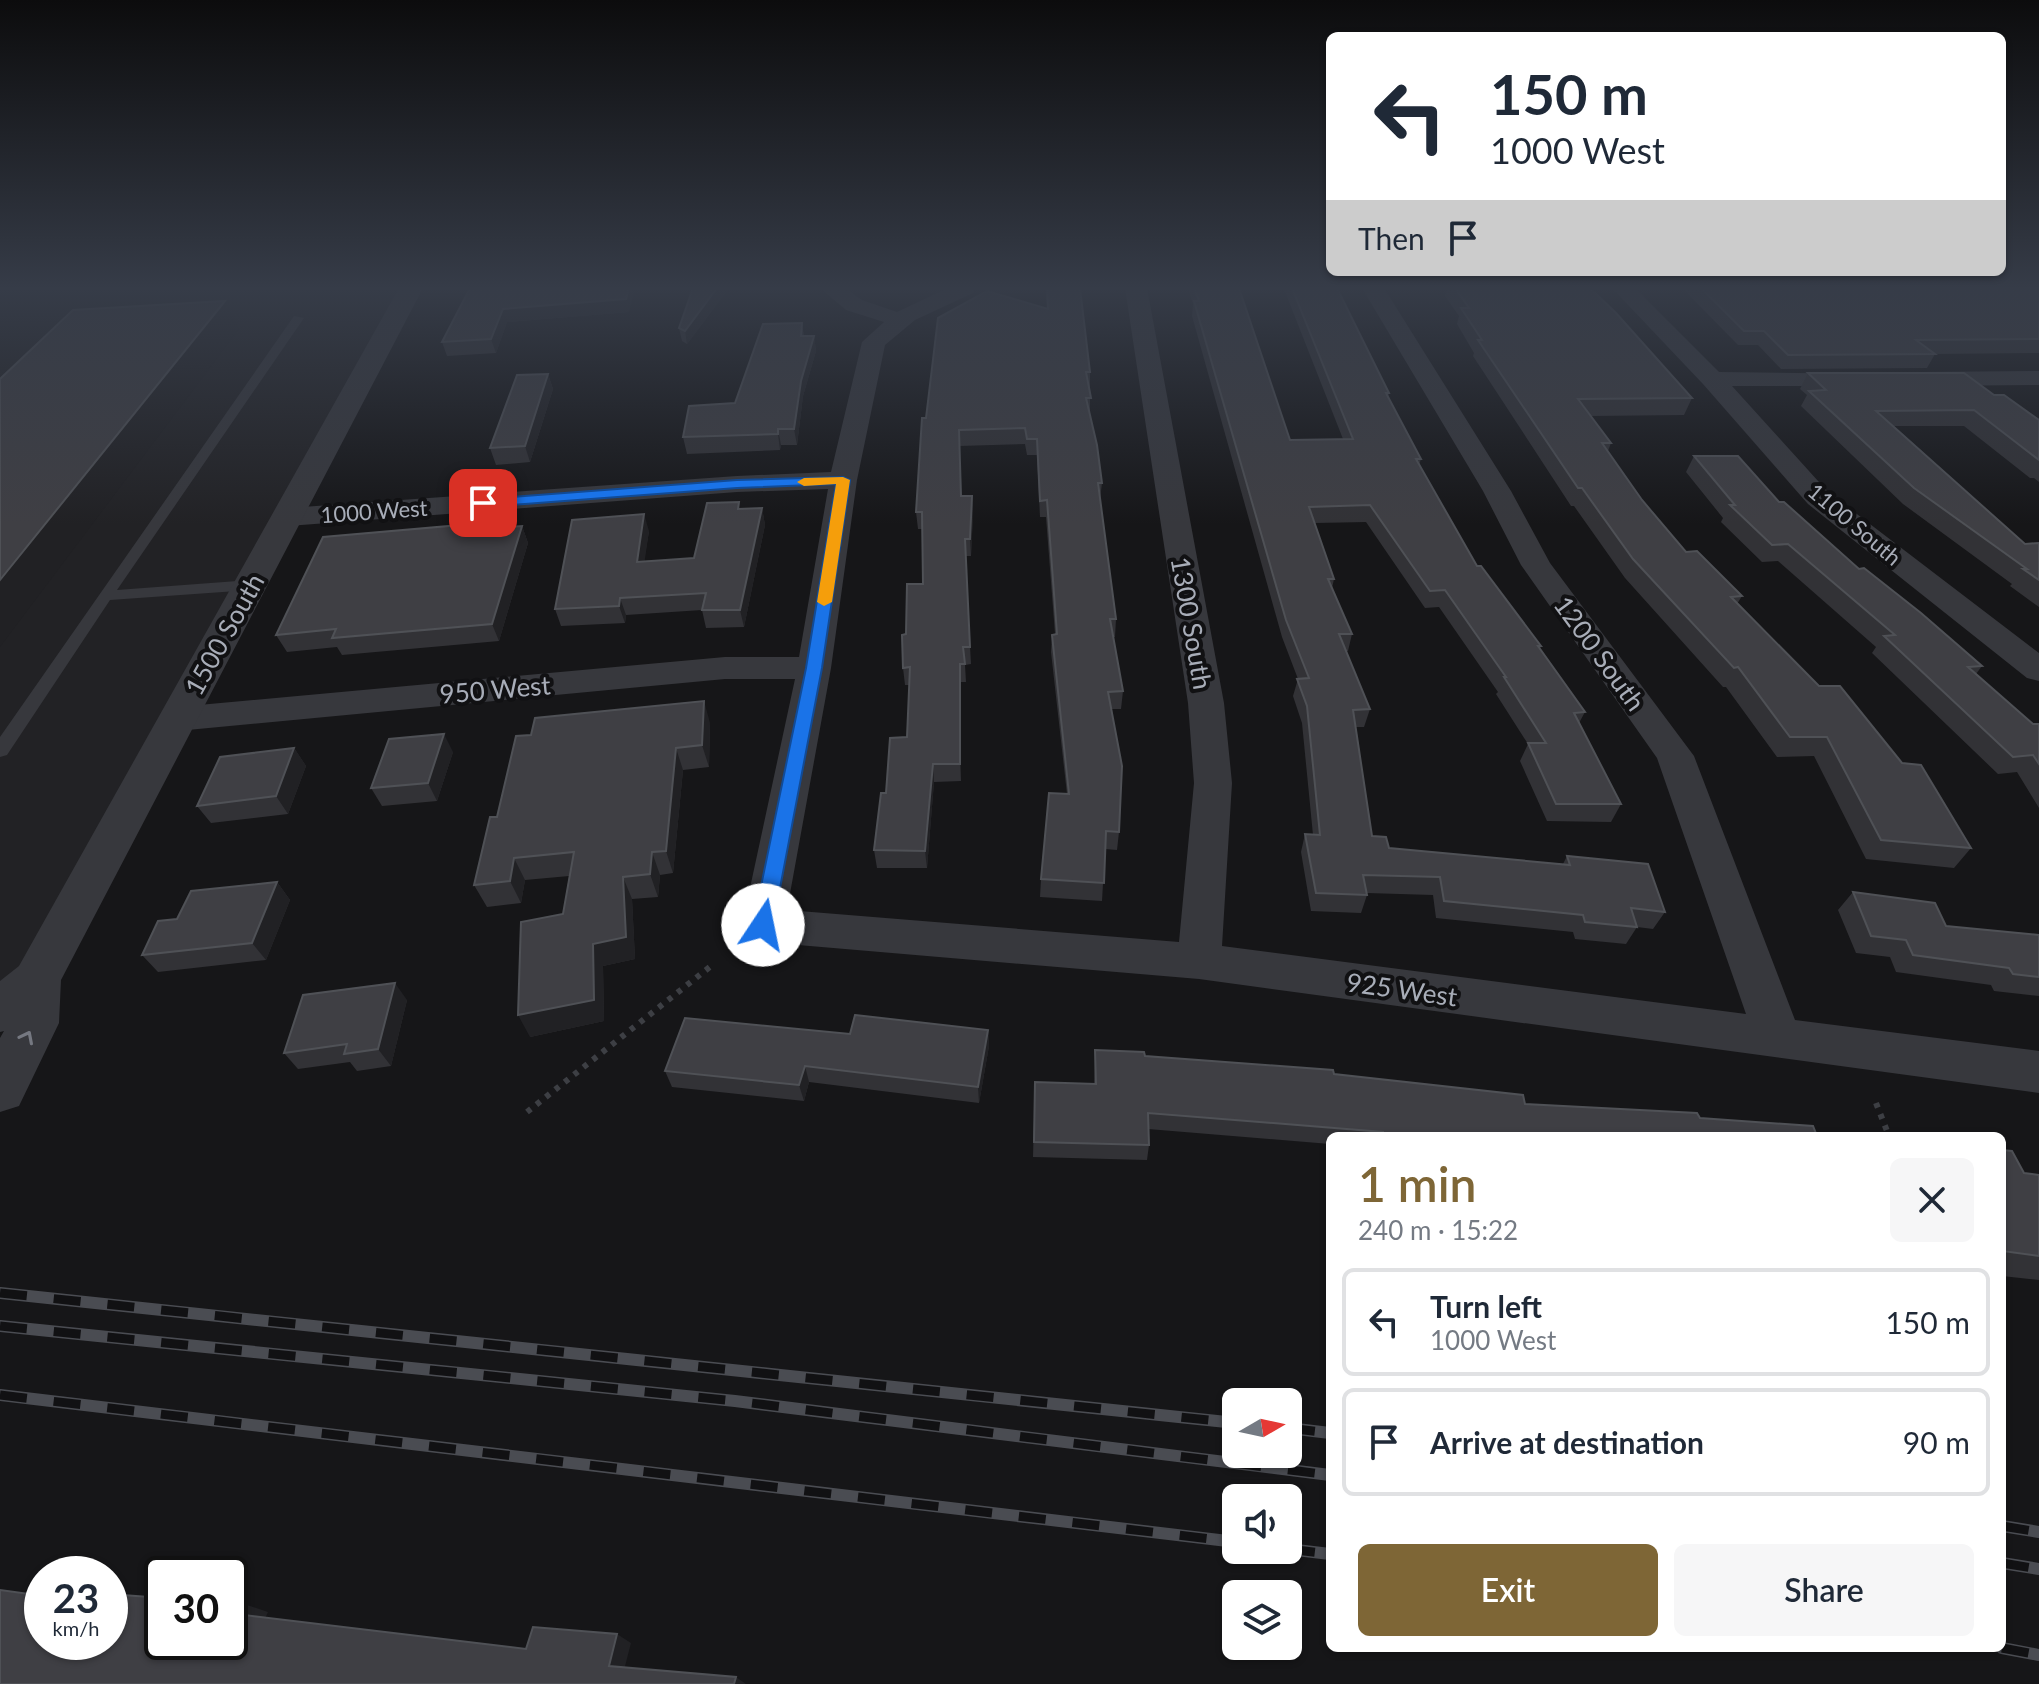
<!DOCTYPE html>
<html lang="en">
<head>
<meta charset="utf-8">
<style>
  body { margin:0; font-family:Lato,sans-serif; background:#f6f6f7; color:#1f2937; height:100vh; display:flex; flex-direction:column; font-size:30px; white-space:nowrap }
  * { box-sizing:border-box; margin:0 }
  p { font-size:26px; color:#747a83 }
  .icon { flex:none; width:44px; height:44px; fill:none; stroke:currentColor; stroke-width:2; stroke-linecap:round; stroke-linejoin:round }
  .map { position:relative; flex:1; overflow:hidden }
  .side { position:absolute; left:1326px; top:1132px; width:680px; height:520px; display:flex; flex-direction:column; background:#fff; border-radius:12px; box-shadow:0 2px 6px #0004 }
  .side>* { flex:none }
  .top-card { position:absolute; left:1326px; top:32px; width:680px; height:244px; border-radius:12px; box-shadow:0 2px 6px #0004; background:#fff; color:#1f2937; overflow:hidden }
  .needle { width:52px; rotate:81deg }
  .buttons { position:absolute; left:1222px; top:1388px; display:grid; gap:16px }
  .buttons a { display:grid; place-items:center; width:80px; height:80px; border-radius:12px; background:#fff; box-shadow:0 2px 6px #0004; font-size:40px }
  .speed { position:absolute; left:24px; top:1556px; display:flex; gap:16px; font-size:40px; font-weight:700; text-align:center }
  .speed>* { display:grid; place-content:center; width:104px; height:104px; border-radius:50%; background:#fff; box-shadow:0 2px 6px #0004; line-height:1 }
  .speed small { font-size:20px; font-weight:400 }
  .speed .limit { border:4px solid #111; border-radius:12px; background:#fff; color:#111 }
  .pin { position:absolute; display:grid; place-items:center; width:68px; height:68px; color:#fff; margin:-34px; border-radius:16px; box-shadow:0 4px 12px #0006 }
  .me { position:absolute; width:88px; margin:-44px; rotate:11deg; stroke-linejoin:round; filter:drop-shadow(0 0 6px #0008) }
  .turn { display:flex; align-items:center; gap:28px; height:168px; padding:0 32px; font-size:36px }
  .turn .icon { width:104px; height:104px; stroke-width:2.5 }
  .turn b { display:block; font-size:56px; line-height:68px }
  .then { display:flex; align-items:center; height:76px; padding:0 32px; background:#0003; gap:16px; font-size:30px }
  .round { display:grid; place-items:center; flex:none; width:84px; height:84px; border-radius:12px; background:#f6f6f7 }
  .overview { display:flex; align-items:center; justify-content:space-between; height:136px; padding:0 32px }
  h1 { font-size:48px; font-weight:600; line-height:60px; color:#7e6636 }
  .button { display:flex; gap:16px; margin-top:auto; padding:16px 32px }
  .button a { flex:1; height:92px; border-radius:12px; background:#7e6636; color:#fff; font-size:32px; font-weight:600; line-height:92px; text-align:center }
  .button a+a { background:#f6f6f7; color:#1f2937 }
  ul { padding:0; list-style:none }
  li { display:flex; align-items:center; gap:24px; height:108px; margin:0 16px 12px; padding:0 16px; border:4px solid #e0e1e3; border-radius:12px }
  li div { flex:1 }
  li b { display:block; font-size:30px }
  li em { font-style:normal }
  .map>svg:first-child { display:block }
  .built { fill:#222225 }
  .lines { fill:none; stroke-linecap:round; stroke-linejoin:round }
  .path { stroke:#3d3f44; stroke-width:6; stroke-dasharray:5 7; stroke-linecap:butt }
  .service { fill:#37383d; fill-rule:evenodd }
  .minor { fill:#37383d; fill-rule:evenodd }
  .tertiary { fill:#37383d; fill-rule:evenodd }
  .rail-casing { stroke:#4a4c52; stroke-width:12 }
  .rail { stroke:#111113; stroke-width:9; stroke-dasharray:27; stroke-linecap:butt }
  .wall { fill:#323236 }
  .shaded-wall { fill:#212124 }
  .building { fill:#3f3f44; stroke:#4f5156; stroke-width:2 }
  .oneway { stroke:#757881 }
  .route { fill:#1a73e8; stroke:#114b97; stroke-width:2 }
  .slow { fill:#f59e0b }
  .labels { text-anchor:middle; dominant-baseline:central; stroke-width:8; stroke-linejoin:round; paint-order:stroke }
  .far-street-label { font-size:22px; fill:#a8adb8; stroke:#111113 }
  .street-label { font-size:26px; fill:#a8adb8; stroke:#111113 }
</style>
</head>
<body>
<div class="map">
<svg width="2039" height="1684" viewBox="0 0 2039 1684">
  <rect width="100%" height="100%" fill="#161618"/>
  <path class="built" d="M0,288H402L0,1010Z"/>
  <g class="lines">
    <path class="path" d="M1876,1103L1889,1136
      M527,1112L711,966"/>
    <path class="service" d="M294,316L304,318L117,590L251,580L259,585L251,590L110,600L7,755L0,757V737Z"/>
    <path class="minor" d="M820,288H845L862,300L897,312L948,288H976L973,293L915,320L885,345L857,480L831,668L787,910L1179,942L1194,783L1188,703L1125,288H1147L1224,703L1232,783L1222,946L1746,1014L1657,758L1521,565L1483,491L1362,288H1384L1511,491L1550,563L1694,756L1795,1020L2039,1051V1093L1199,979L763,942L748,937L742,925L795,679H725L177,731L164,727L159,719L164,711L177,707L725,657H799L828,489L737,492L288,526L278,523L273,517L278,511L288,508L737,476L831,472L862,342L884,322L846,310Z
      M1612,288H1635L1719,372L1869,374L1872,379L1869,384L1860,386H1732L1828,492L2039,653V681L2027,678L1808,504L1703,384Z
      M2039,371V385L1920,386L1911,384L1908,379L1911,374L1920,372Z"/>
    <path class="tertiary" d="M399,288H423L61,980L59,1023L19,1106L0,1112V1038L4,1031L0,1032V981L19,966Z"/>
    <g class="rail-casing">
      <path id="rail" d="M0,1293L1236,1423
        M0,1326L735,1401L1330,1475
        M0,1395L1236,1542
        M1288,1428L1330,1433
        M2002,1526L2039,1532
        M1288,1549L1330,1554
        M2002,1563L2039,1569
        M2002,1648L2039,1655"/>
    </g>
    <use href="#rail" class="rail"/>
  </g>
  <path class="wall" d="M470,288L629,312L507,322L496,353L447,356L442,342Z
    M693,288H729L687,344L682,341L679,328Z
    M1046,288H1080L1090,372V414L1102,483L1100,499L1116,619L1115,637H1113L1123,691L1121,709H1112L1119,832L1117,850L1105,849L1102,901L1040,897L1041,879L1067,794L1051,652L1052,635L1055,634L1046,517H1040L1037,455H1027L1025,444L959,446L961,496H972L973,513L971,556H965L971,664L965,665L966,682H961V781L934,782L927,868H877L874,850L886,793L907,737L909,685H905L903,668L906,634L923,584L922,529H918L916,512L926,418L1047,308Z
    M1188,288H1239L1290,440L1343,439L1284,289L1285,288H1337L1389,393L1388,397L1421,459L1419,465L1477,566L1541,646L1540,649L1585,712L1579,723L1621,804L1611,822L1547,821L1520,761L1528,744L1496,694L1498,692L1439,607L1425,608L1366,522L1315,523L1334,579L1332,588L1352,634L1348,651H1346L1370,709L1364,727H1356L1372,836L1389,848L1563,864L1567,856L1665,912L1653,929L1637,927L1626,944L1575,939L1573,932L1436,918L1433,895L1367,893V895L1361,913L1311,911L1301,852L1305,834L1313,835L1302,723L1293,696L1298,679L1282,637L1192,316L1193,304Z
    M1447,288H1590L1692,398L1684,415L1591,416L1611,443L1608,451L1642,500L1686,552L1742,596L1737,604L1971,848L1954,868L1866,859L1814,756L1777,757L1726,687H1723L1625,578L1574,506H1571L1473,356L1474,353L1457,324L1459,316L1445,296Z
    M1682,288H2039V353L1935,354L1927,368L1781,369L1758,345H1738Z
    M802,323L804,336H814L816,351L803,396L797,445H781L780,450L687,454L683,437L735,403Z
    M1808,373L1994,395L2039,420V482L2034,478H2030L1964,426H1894L2025,544L2039,543V607L2010,586L2012,584L1903,504L1801,406L1807,395L1800,389Z
    M548,374L553,389L530,462L496,465L490,448Z
    M1694,456L1779,502L1859,569L1982,666L1976,674L2033,724H2039V808L2017,772L1998,774L1872,653L1876,647L1778,561L1762,562L1721,522L1723,518L1686,472Z
    M762,508L765,525L744,627L706,628L702,610L626,615L625,623L561,626L555,609L649,531L644,561L694,558L741,509Z
    M484,523L486,529L522,526L528,543L499,641L342,655L337,647L287,652L276,635Z
    M710,723L709,767L683,770L673,873L660,875L658,897L632,899L635,959L603,966L604,1021L530,1037L563,914L569,876L525,880L521,903L487,907L474,885L497,817Z
    M294,748L306,766L288,814L211,823L197,806Z
    M453,752L437,801L382,806L371,788Z
    M277,882L290,900L266,960L158,972L142,955L177,919Z
    M1853,892L1946,926L2039,935V996L1994,991L1991,985L1896,972L1890,957L1856,953L1838,910Z
    M407,1000L391,1066L357,1071L350,1062L298,1069L284,1053Z
    M988,1030L989,1046L979,1103L809,1082L804,1101L672,1087L665,1071L850,1034Z
    M1095,1050L1145,1056L1334,1074L1525,1104L1700,1118L1817,1136H1330V1144L1148,1129L1149,1145L1147,1160L1033,1157L1035,1082L1094,1084Z
    M2002,1150L2024,1173L2039,1175V1280L2002,1276Z"/>
  <path class="shaded-wall" d="M629,288H635L629,312L507,322L496,353L491,339L503,309Z
    M717,288H729L687,344L685,331Z
    M225,301L239,329L0,647V580Z
    M814,336L816,351L803,396L797,445L794,429L801,381Z
    M548,374L553,389L530,462L525,446Z
    M778,429L781,445L780,450L778,434Z
    M972,496L973,513L971,556L970,539Z
    M762,508L765,525L744,627L740,610Z
    M644,514L649,531L642,579L637,562Z
    M522,526L528,543L499,641L492,624Z
    M620,598L626,615L625,623L619,606Z
    M960,664L961,682V781L960,764Z
    M704,701L710,723L709,767L702,745Z
    M444,734L453,752L437,801L428,783Z
    M294,748L306,766L288,814L276,796Z
    M676,748L683,770L673,873L666,851Z
    M933,764L934,782L927,868L925,851Z
    M652,852L660,875L658,897L650,874Z
    M514,858L525,880L521,903L510,881Z
    M623,877L632,899L635,959L603,966L604,1021L530,1037L518,1015L593,944Z
    M277,882L290,900L266,960L252,943Z
    M395,983L407,1000L391,1066L378,1049Z
    M988,1030L989,1046L979,1103L978,1087Z
    M805,1066L809,1082L804,1101L799,1085Z
    M241,1603L268,1612L263,1623L236,1614Z
    M617,1634L631,1643L623,1674L609,1666Z
    M736,1677L746,1684H734Z"/>
  <path class="building" d="M470,288H629L626,299L503,309L491,339L442,342Z
    M693,288H717L685,331L679,328Z
    M1047,288H1080L1090,372H1086L1091,398H1086L1097,445L1102,483H1098L1116,619H1110L1123,691L1108,692L1122,766L1119,832L1106,831L1104,883L1041,879L1049,793L1069,794L1052,635L1057,634L1047,500L1040,501L1037,439H1027L1025,428L959,430L961,496H972L970,539H965L970,647H963L965,664H960V764H933L925,851L874,850L881,793H886L890,738L907,737L910,667L903,668L902,635L906,634L907,584H923L922,512H916L922,418H926L938,318L987,291L1048,309Z
    M1194,288H1239L1290,440L1353,439L1292,288H1337L1389,393H1386L1421,459H1416L1477,566H1481L1541,646H1538L1585,712L1574,713L1621,804H1556L1528,743H1546L1504,677H1506L1445,590L1430,591L1370,505L1309,507L1334,579H1328L1352,634H1339L1370,709L1353,710L1372,836L1386,837L1389,848L1570,865L1567,856L1648,864L1665,912L1631,908L1637,927L1585,922L1583,915L1444,901L1440,877L1363,875L1367,895L1316,893L1305,834L1320,835L1307,706L1297,679L1309,678L1286,620L1194,301H1199Z
    M1455,288H1590L1616,313L1692,398L1578,399L1611,443H1602L1642,500L1686,552L1697,551L1742,596L1731,597L1819,686H1840L1902,763L1921,765L1971,848L1881,840L1827,737H1790L1738,667L1734,668L1633,559L1582,488H1578L1478,340H1482L1461,308H1469Z
    M1701,288H2039V339L1916,340L1935,354L1788,355L1764,331H1744Z
    M225,301L0,580V379L73,310Z
    M802,323L801,336H814L801,381L794,429H778V434L683,437L689,406L735,403L763,324Z
    M1808,373H1964L1994,395H2004L2039,420V460L1974,410L1876,411L2025,544L2039,543V580L2023,569H2027L1914,488L1809,391L1826,390Z
    M548,374L525,446L490,448L517,375Z
    M1694,456H1738L1779,502H1784L1859,569L1864,568L1921,613L1982,666L1968,667L2033,724H2039V764L2033,755L2013,757L1884,636L1895,635L1788,544L1772,545L1730,505H1735Z
    M739,502L738,509L762,508L740,610H702L706,593L620,598L619,606L555,609L572,520L644,514L637,562L694,558L707,503Z
    M484,523L482,529L522,526L492,624L332,638L336,629L276,635L323,537Z
    M704,701L702,745L676,748L666,851L652,852L650,874L623,877L626,937L593,944L594,1000L518,1015L521,922L563,914L574,852L514,858L510,881L474,885L490,817H497L516,736L531,735L535,718Z
    M444,734L428,783L371,788L389,739Z
    M294,748L276,796L197,806L220,757Z
    M277,882L252,943L142,955L158,921L177,919L191,891Z
    M1853,892L1935,903L1946,926L2039,935V977L2013,974L2009,968L1913,955L1906,940L1871,936Z
    M395,983L378,1049L344,1054L347,1044L284,1053L303,995Z
    M855,1015L988,1030L978,1087L805,1066L799,1085L665,1071L685,1018L850,1034Z
    M1095,1050L1144,1052L1145,1056L1333,1070L1334,1074L1523,1095L1525,1104L1697,1113L1700,1118L1813,1126L1817,1136H1383V1132L1148,1113L1149,1145L1034,1142L1035,1082L1096,1084Z
    M2002,1150L2012,1151L2024,1173L2039,1175V1256L2002,1251Z
    M32,1589L42,1590V1642H110V1594L162,1598V1642H230V1602L241,1603L236,1614L526,1649L533,1627L617,1634L609,1666L736,1677L734,1684H0V1590L29,1594Z"/>
  <defs><path id="oneway-chevron" d="M-2-3.5L2.5 0L-2 3.5" fill="none" stroke-width="1.6" stroke-linecap="round" stroke-linejoin="round" transform="scale(2)"/></defs>
  <use class="oneway" href="#oneway-chevron" transform="translate(27 1037) rotate(-63)"/>
  <linearGradient id="sky" x2="0" y2="1"><stop stop-color="#0c0c0d"/><stop offset="0.55" stop-color="#363c48"/><stop offset="1" stop-color="#363c48" stop-opacity="0"/></linearGradient>
  <rect width="2039" height="524" fill="url(#sky)"/>
  <path class="route" d="M843,477L850,480L822,668L773,925L770,930H756L753,925L806,668L836,484L737,488L483,507L476,503L483,499L737,480Z"/>
  <path class="slow" d="M843,477L850,480L832,602L824,606L817,602L836,484L804,486L797,482L804,478Z"/>
  <g class="labels">
    <g class="far-street-label">
      <text transform="translate(374 511) rotate(-4)">1000 West</text>
      <text transform="translate(1855 524) rotate(40)">1100 South</text>
    </g>
    <g class="street-label">
      <text transform="translate(1192 623) rotate(80)">1300 South</text>
      <text transform="translate(224 634) rotate(-61)">1500 South</text>
      <text transform="translate(1600 653) rotate(54)">1200 South</text>
      <text transform="translate(495 689) rotate(-5)">950 West</text>
      <text transform="translate(1402 989) rotate(8)">925 West</text>
    </g>
  </g>
</svg>
<div class="buttons">
<a><svg class="needle" viewBox="-14 -14 28 28"><path d="M0-13l5 13h-10z" fill="#e53935"/><path d="M0 13l5-13h-10z" fill="#747a83"/></svg></a>
<a><svg class="icon" aria-label="sound" viewBox="0 0 24 24"><path d="M4 9h4l5-4v14l-5-4H4zM17 9q2 3 0 6"/></svg></a>
<a><svg class="icon" aria-label="layers" viewBox="0 0 24 24"><path d="M12 4l9 5-9 5-9-5zM3 14l9 5 9-5"/></svg></a>
</div>
<div class="speed"><div>23<small>km/h</small></div><div class="limit">30</div></div>
<div class="pin" style="left:483px;top:503px;background:#d93025"><svg class="icon" aria-label="arrive" viewBox="0 0 24 24"><path d="M6 21V4h12l-3 4 3 4H6"/></svg></div>
<svg class="me" style="left:763px;top:925px" viewBox="-20 -20 40 40"><circle r="19" fill="#fff"/><path d="M0-13L10 11 0 6-10 11z" fill="#1a73e8"/></svg>
<div class="top-card">
<div class="turn"><svg class="icon" aria-label="left" viewBox="0 0 24 24"><path d="M17 20v-9H6M10 6l-5 5 5 5"/></svg><div><b>150 m</b>1000 West</div></div>
<div class="then">Then<svg class="icon" aria-label="arrive" viewBox="0 0 24 24"><path d="M6 21V4h12l-3 4 3 4H6"/></svg></div>
</div>
<section class="side">
<div class="overview"><div><h1>1 min</h1><p>240 m · 15:22</p></div><a class="round"><svg class="icon" aria-label="close" viewBox="0 0 24 24"><path d="M6 6l12 12M18 6L6 18"/></svg></a></div>
<ul>
<li><svg class="icon" aria-label="left" viewBox="0 0 24 24"><path d="M17 20v-9H6M10 6l-5 5 5 5"/></svg><div><b>Turn left</b><p>1000 West</p></div><em>150 m</em></li>
<li><svg class="icon" aria-label="arrive" viewBox="0 0 24 24"><path d="M6 21V4h12l-3 4 3 4H6"/></svg><div><b>Arrive at destination</b></div><em>90 m</em></li>
</ul>
<div class="button"><a>Exit</a><a>Share</a></div>
</section>
</div>
</body>
</html>
